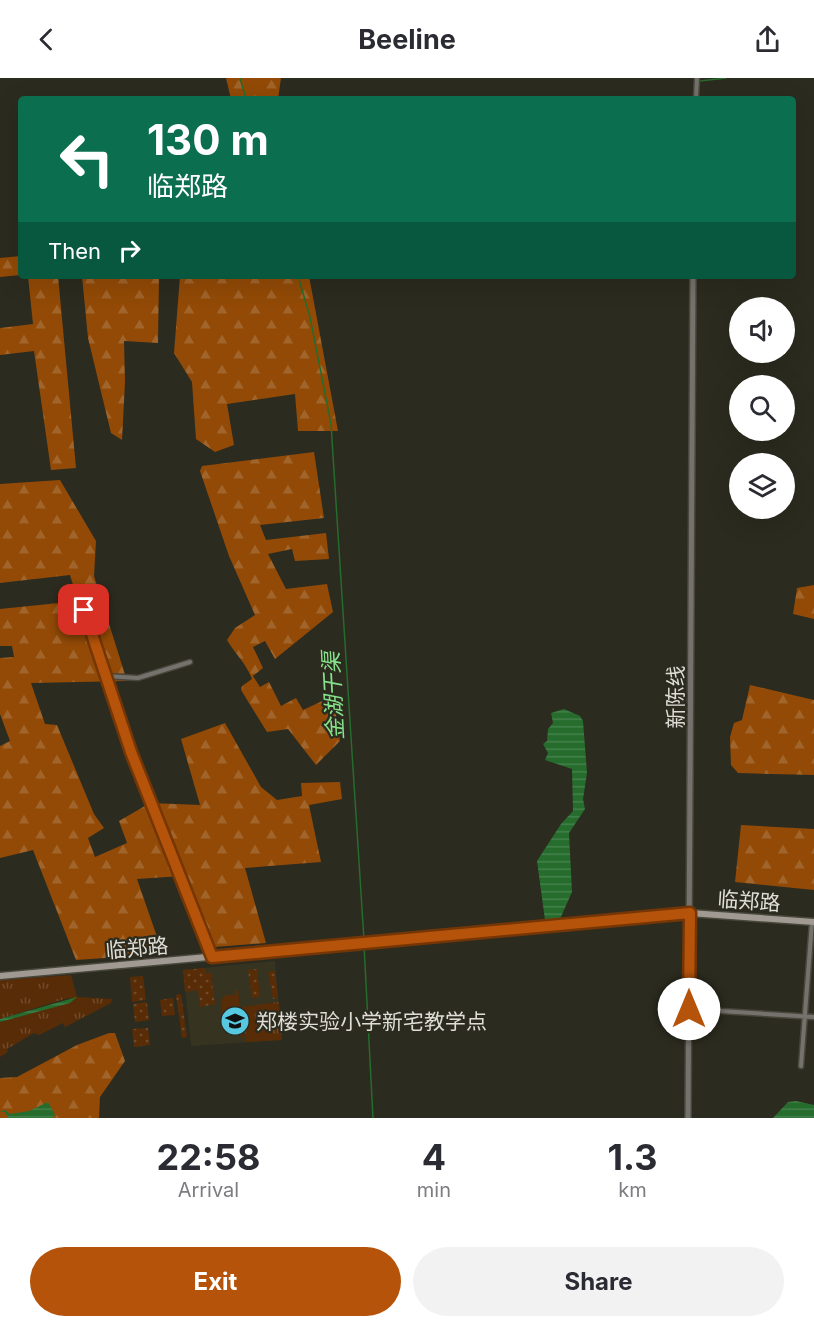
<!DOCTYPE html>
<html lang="en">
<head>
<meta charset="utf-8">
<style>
  body { margin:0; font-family:Inter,"Noto Sans SC",sans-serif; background:#f2f2f3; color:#2b2b33; height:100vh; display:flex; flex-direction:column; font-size:22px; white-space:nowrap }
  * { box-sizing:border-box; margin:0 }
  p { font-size:20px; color:#7c7c81 }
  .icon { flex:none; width:33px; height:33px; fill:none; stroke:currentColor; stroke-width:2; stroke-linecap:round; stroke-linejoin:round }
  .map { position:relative; height:1040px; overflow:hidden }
  .panel { display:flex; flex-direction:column; background:#fff; flex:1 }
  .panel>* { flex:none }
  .hud { position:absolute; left:18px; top:18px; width:778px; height:183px; border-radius:6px; box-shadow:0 6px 24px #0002; background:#0b6e4f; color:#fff; overflow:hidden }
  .buttons { position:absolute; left:729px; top:219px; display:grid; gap:12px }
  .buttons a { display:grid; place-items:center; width:66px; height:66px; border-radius:50%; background:#fff; box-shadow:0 6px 24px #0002; font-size:30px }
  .pin { position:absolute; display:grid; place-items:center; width:51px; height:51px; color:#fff; margin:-26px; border-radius:12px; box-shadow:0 3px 9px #0006 }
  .me { position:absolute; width:66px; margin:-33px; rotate:0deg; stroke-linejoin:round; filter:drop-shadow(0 0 4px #0008) }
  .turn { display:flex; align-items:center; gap:21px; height:126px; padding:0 30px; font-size:27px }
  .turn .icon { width:78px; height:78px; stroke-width:2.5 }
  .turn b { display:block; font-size:42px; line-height:51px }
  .then { display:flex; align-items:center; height:57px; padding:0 30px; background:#0003; gap:12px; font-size:22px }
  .eta { display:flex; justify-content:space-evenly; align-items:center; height:102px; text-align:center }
  .eta b { font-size:36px; font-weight:700; line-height:42px }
  .action { display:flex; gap:12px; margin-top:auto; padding:12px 30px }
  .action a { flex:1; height:69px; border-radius:36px; background:#b45309; color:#fff; font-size:24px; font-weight:700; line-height:69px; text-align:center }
  .action a+a { background:#f2f2f3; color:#2b2b33 }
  header { display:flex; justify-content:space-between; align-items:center; height:78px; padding:0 30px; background:#fff; font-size:27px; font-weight:700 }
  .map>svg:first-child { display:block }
  .built { fill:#363321 }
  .grass { fill:url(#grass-tufts) }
  .forest { fill:url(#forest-firs) }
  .park { fill:url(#park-dots) }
  .pitch { fill:#582c07 }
  .water { fill:url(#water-rules) }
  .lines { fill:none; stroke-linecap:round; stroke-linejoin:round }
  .stream { stroke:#256c2d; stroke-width:1.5 }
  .minor-casing { stroke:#48473c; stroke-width:7 }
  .tertiary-casing { stroke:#48473c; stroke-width:8 }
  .secondary-casing { stroke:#48473c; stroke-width:9 }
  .minor { stroke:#75726d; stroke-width:4 }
  .tertiary { stroke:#75726d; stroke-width:5 }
  .secondary { stroke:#a09a92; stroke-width:6 }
  .route-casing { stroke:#753606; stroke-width:15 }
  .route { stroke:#b45309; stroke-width:10 }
  .labels { text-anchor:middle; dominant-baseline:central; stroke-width:4.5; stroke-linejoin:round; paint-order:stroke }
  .street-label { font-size:21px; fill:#deddd6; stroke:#2c2b1f }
  .poi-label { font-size:21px; fill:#deddd6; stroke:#2c2b1f; text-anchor:start }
  .water-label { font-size:22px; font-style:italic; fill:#85e28b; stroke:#2c2b1f }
</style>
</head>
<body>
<header><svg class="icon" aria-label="back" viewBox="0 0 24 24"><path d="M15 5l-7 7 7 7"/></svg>Beeline<svg class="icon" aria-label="share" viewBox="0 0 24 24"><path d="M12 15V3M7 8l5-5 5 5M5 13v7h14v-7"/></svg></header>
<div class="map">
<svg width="814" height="1040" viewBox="0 0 814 1040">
  <defs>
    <pattern id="grass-tufts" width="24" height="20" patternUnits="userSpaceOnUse" patternTransform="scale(1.5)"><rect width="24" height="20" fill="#582c07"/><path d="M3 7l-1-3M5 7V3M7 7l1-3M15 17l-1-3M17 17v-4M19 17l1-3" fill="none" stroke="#704a2a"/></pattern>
    <pattern id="forest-firs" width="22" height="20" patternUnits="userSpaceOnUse" patternTransform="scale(1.5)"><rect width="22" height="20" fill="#924a06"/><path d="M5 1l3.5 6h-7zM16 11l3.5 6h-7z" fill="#a1642a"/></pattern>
    <pattern id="park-dots" width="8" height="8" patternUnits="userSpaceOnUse" patternTransform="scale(1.5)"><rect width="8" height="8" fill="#582c07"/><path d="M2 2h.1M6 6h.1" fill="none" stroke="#704a2a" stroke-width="1.8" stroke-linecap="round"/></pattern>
    <pattern id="water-rules" width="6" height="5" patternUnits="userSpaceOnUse" patternTransform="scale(1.5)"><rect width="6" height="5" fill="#256c2d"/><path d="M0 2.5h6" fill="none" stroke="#44814b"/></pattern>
  </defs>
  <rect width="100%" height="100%" fill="#2c2b1f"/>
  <path class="built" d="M275,883L282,962L191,968L183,892Z"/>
  <path class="grass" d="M71,897L77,919L112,921L111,925L65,949L63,945L39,957L34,955L7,971L8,974L0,979V944L75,922L68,920L0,941V902Z
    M279,924L282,962L246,964L241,929Z"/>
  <path class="forest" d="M226,0H281L278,21H231Z
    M21,178V197L0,199V180Z
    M28,198H58L76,390L51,392L34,273L0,277V250L33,246Z
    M82,198H159L158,265L124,263L125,304L122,362L111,355L88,260Z
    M180,198H309L338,353H298L295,316L227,326L234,367L215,374L196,361L192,304L174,275Z
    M314,374L324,440L260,447L266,462L326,455L329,481L295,483L292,471L268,476L286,511L327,506L333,534L275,581L265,563L253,569L263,590L253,598L260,609L269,604L281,628L296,620L303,632L333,618L340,663L316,687L288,651L267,654L241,612L242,608L252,601C246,585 235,576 227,562L235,550L255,537L229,478L200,393L202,388Z
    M60,402L96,463L94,498L127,603L31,605L45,646L57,647L94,736L104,750L88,760L95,779L127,765L119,743L150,725L200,727L181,661L225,645L261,709L277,722L302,718L301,705L340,704L342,721L309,727L321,784L245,790L266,865L214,869L182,798L137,801L163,876L76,882L33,772L0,780V668L10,663L0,636V580L14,579L12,568H0V531L78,523L70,497L0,505V406Z
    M814,507V541L793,536L797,510Z
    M750,607L814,622V697L738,695L731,687L730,659L734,645L742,642Z
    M741,747L814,751V812L735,804Z
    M109,955H115L125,983L100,1019L99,1040H0V1000L17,999L77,967Z"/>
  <path class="park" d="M205,890L206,895H211L215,926L200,929L198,912L185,914L183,892Z
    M257,891L260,919L252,920L248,892Z
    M275,893L278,920L273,921L268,894Z
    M143,898L146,922L132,924L130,899Z
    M181,916L187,959L182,960L176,917Z
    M173,920L175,937L162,938L160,922Z
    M147,924L149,942L135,944L133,926Z
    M148,950L150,967L134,969L132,951Z"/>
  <path class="pitch" d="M235,912H238L244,960H241L240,954L232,957L224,953L221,922L226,917H235Z"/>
  <path class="water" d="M564,631L580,638L583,643L587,695L583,721L585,731L569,755L572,814L560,841L553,843L545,842L537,783L561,746L573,733L572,691L545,682L548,675L543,666L547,663L548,651L553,645L551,635Z
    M77,919L70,925L0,944V941Z
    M796,1023L814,1027V1040H773L788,1024Z
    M48,1024L55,1037L52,1040H8L5,1034H0L5,1032L10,1036L29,1033Z"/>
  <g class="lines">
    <path class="stream" d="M240,0L246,21
      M700,3L726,0
      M298,198L310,239L331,346L364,862
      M364,867L373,1040"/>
    <g class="minor-casing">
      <path id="minor" d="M696,21L697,0
        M84,532L131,674L212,878
        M105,598L138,600L190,584
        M689,931L814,939
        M801,988L812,844"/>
    </g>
    <g class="tertiary-casing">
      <path id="tertiary" d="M688,1040L693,198"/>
    </g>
    <g class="secondary-casing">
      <path id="secondary" d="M0,898L690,835L814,844"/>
    </g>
    <use href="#minor" class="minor"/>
    <use href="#tertiary" class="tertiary"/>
    <use href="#secondary" class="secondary"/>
  </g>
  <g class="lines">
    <g class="route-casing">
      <path id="route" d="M84,532L131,674L212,879L690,835L689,931"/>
    </g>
    <use href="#route" class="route"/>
  </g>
  <defs>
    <g id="school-disc" transform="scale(1.5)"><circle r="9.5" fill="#56c9e1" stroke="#2c2b1f"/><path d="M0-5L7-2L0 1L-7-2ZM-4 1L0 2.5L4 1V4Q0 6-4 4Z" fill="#111"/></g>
  </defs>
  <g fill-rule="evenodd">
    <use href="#school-disc" x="235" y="943"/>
  </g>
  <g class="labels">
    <g class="street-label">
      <text transform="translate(675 619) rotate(-90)">新陈线</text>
      <text transform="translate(749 823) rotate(4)">临郑路</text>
      <text transform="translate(137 870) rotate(-5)">临郑路</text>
    </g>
    <g class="poi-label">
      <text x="256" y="943">郑楼实验小学新宅教学点</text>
    </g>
    <g class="water-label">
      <text transform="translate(333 618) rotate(-93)">金湖干渠</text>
    </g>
  </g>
</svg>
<div class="buttons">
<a><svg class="icon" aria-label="sound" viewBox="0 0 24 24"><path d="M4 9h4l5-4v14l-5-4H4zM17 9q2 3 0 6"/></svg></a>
<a><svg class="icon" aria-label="search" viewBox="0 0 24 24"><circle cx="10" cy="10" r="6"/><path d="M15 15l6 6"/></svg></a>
<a><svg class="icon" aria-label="layers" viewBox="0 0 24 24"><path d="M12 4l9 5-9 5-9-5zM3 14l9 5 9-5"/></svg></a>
</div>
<div class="pin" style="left:84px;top:532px;background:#d93025"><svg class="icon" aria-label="arrive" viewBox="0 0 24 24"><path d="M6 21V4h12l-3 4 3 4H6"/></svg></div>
<svg class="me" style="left:689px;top:931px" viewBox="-20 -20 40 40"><circle r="19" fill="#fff"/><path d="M0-13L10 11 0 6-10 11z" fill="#b45309"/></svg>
<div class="hud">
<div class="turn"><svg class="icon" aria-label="left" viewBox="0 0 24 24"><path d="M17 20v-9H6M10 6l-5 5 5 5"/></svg><div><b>130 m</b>临郑路</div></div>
<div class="then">Then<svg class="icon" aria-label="right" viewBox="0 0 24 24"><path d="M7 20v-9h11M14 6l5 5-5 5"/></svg></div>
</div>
</div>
<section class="panel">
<div class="eta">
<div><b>22:58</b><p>Arrival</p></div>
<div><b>4</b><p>min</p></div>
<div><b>1.3</b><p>km</p></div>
</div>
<div class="action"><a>Exit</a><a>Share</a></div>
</section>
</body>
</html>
